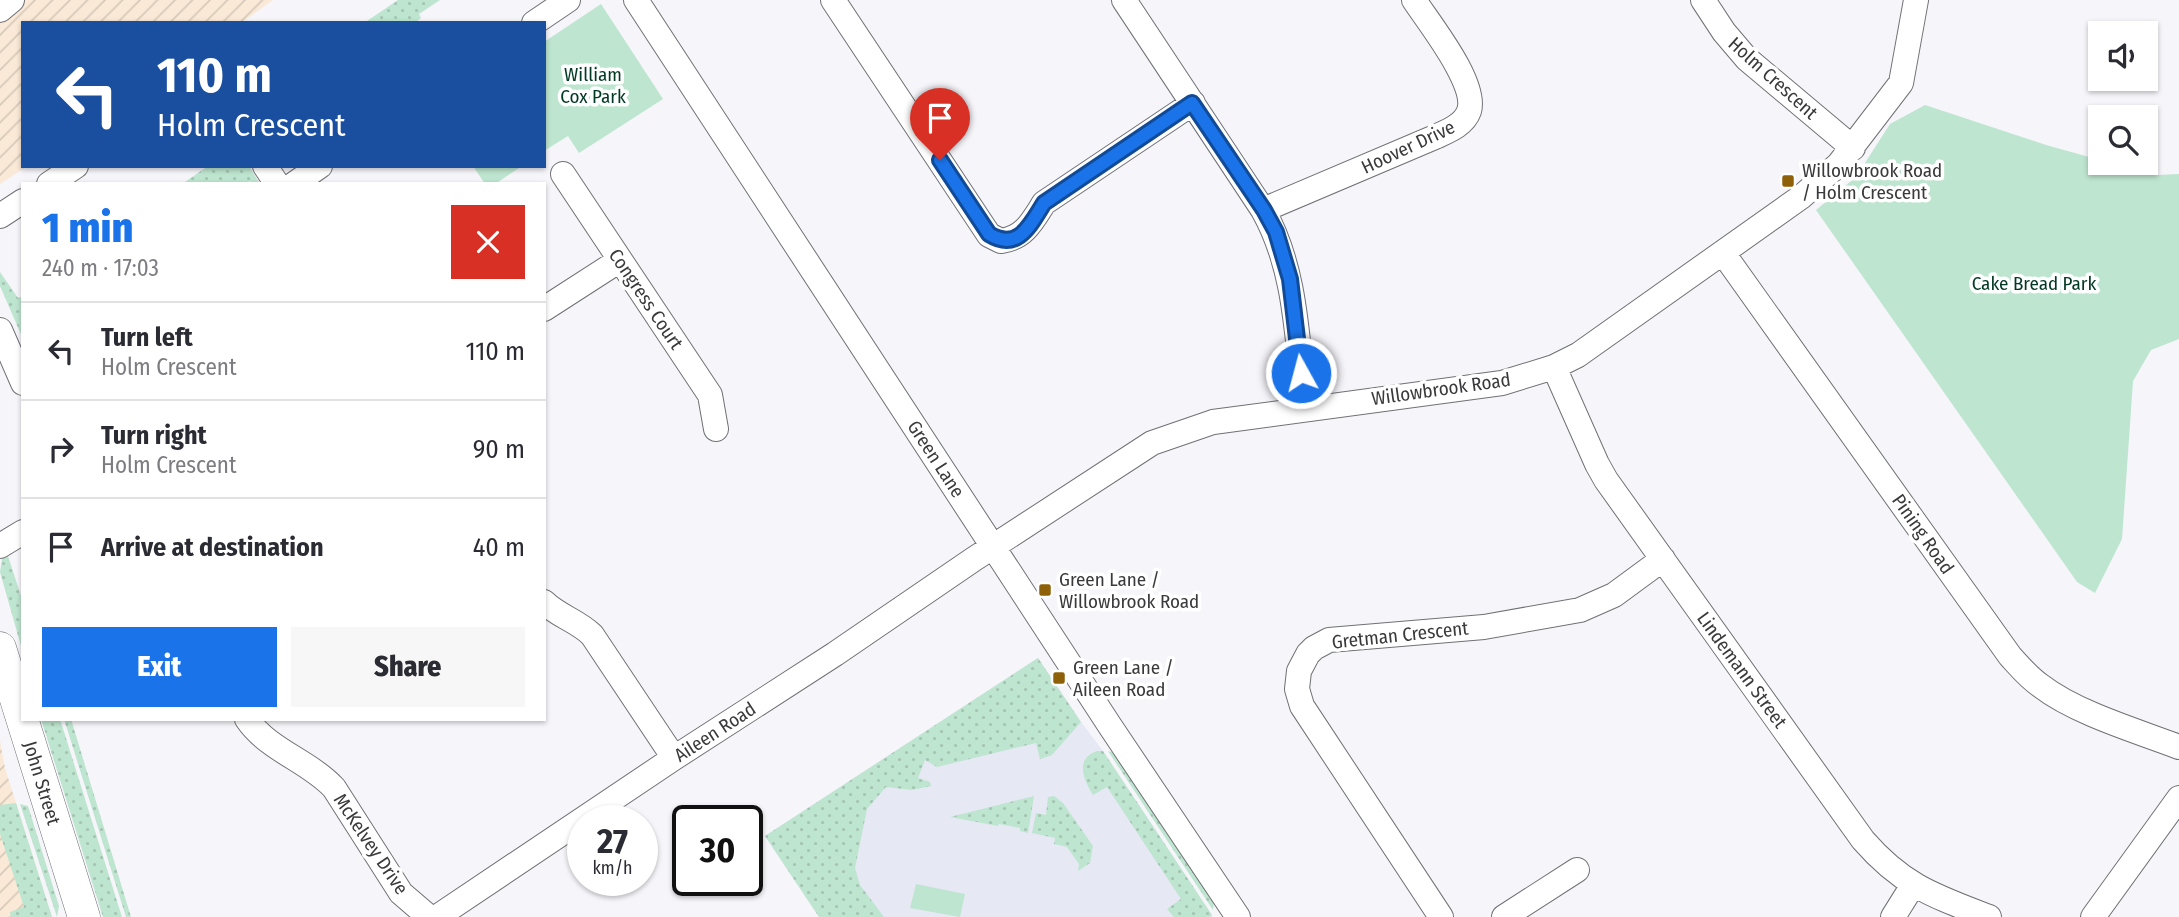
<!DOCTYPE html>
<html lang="en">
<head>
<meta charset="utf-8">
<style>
  body { margin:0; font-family:"Fira Sans Condensed",sans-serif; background:#f7f7f7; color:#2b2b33; height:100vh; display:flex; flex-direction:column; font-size:26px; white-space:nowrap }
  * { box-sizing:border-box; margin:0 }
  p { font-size:23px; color:#7c7c81 }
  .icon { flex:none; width:38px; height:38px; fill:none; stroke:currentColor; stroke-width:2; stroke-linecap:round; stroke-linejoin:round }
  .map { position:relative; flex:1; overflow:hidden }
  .panel { position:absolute; left:21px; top:182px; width:525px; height:539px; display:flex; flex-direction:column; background:#fff; border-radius:0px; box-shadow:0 2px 5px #0004 }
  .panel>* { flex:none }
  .banner { position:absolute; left:21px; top:21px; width:525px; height:147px; border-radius:0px; box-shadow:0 2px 5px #0004; background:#1a4fa0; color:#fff; overflow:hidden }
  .buttons { position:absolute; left:2088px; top:21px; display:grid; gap:14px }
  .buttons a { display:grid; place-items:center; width:70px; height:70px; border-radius:0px; background:#fff; box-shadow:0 2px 5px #0004; font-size:35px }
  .speed { position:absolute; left:567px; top:805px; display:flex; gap:14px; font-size:35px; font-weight:700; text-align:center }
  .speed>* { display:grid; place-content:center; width:91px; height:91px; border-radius:50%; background:#fff; box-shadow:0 2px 5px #0004; line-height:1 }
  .speed small { font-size:18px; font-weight:400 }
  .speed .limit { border:4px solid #111; border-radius:10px; background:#fff; color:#111 }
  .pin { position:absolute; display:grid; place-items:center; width:60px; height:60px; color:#fff; margin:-72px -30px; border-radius:50% 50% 50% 0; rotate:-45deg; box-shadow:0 0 7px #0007 }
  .pin .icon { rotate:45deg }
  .me { position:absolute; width:77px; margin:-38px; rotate:353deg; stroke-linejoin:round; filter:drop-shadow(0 0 5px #0008) }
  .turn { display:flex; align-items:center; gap:24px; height:147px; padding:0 21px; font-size:32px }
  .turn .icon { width:91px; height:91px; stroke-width:2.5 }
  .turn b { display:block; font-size:49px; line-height:60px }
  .round { display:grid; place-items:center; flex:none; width:74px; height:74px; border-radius:0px; background:#f7f7f7 }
  .summary { display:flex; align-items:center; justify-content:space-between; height:119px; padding:0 21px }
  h1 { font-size:42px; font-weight:800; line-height:52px; color:#1a73e8 }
  .cta { display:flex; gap:14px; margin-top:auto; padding:14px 21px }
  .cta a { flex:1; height:80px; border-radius:0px; background:#1a73e8; color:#fff; font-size:28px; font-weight:800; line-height:80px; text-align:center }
  .cta a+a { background:#f7f7f7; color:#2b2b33 }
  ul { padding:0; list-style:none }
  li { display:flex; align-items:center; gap:21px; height:98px; padding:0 21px; border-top:2px solid #e1e1e2 }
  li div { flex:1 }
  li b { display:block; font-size:26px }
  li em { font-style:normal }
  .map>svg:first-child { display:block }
  .built { fill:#e6e8f4 }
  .industrial { fill:url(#industrial-furrows) }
  .grass { fill:url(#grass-dots) }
  .park { fill:#bee5cf }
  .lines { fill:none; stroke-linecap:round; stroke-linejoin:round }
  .minor-casing { stroke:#707175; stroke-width:26 }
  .major-casing { stroke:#707175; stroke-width:33 }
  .minor { stroke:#fff; stroke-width:24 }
  .major { stroke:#fff; stroke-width:32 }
  .route-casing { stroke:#114b97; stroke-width:18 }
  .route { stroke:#1a73e8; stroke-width:12 }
  .poi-dot { fill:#8e6007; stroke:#fff; stroke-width:2.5 }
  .labels { text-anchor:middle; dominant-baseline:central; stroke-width:7; stroke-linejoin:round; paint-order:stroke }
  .park-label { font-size:19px; fill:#023923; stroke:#fff }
  .street-label { font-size:19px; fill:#3a3a3c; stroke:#fff }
  .poi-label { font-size:19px; fill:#3a3a3c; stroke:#fff; text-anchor:start }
</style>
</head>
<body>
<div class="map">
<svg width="2179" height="917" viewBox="0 0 2179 917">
  <defs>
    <pattern id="industrial-furrows" width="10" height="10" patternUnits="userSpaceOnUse" patternTransform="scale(1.75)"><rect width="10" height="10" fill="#fae9d7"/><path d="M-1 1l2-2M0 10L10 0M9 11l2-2" fill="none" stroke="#d7c9b9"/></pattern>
    <pattern id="grass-dots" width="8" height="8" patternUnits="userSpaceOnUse" patternTransform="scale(1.75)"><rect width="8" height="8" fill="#bee5cf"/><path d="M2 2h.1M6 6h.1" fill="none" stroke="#a4c5b3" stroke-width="1.8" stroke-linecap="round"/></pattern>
  </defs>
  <rect width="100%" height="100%" fill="#f5f5fa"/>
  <path class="built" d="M1038,658L1081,722L1103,751L1213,917H819L765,836Z"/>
  <path class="industrial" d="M0,0H273L241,23H23V166H27L0,184Z
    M0,741L5,768L52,917H0Z"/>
  <path class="grass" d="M398,0H440L419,14L421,18L415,23H364Z
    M208,166H249L260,184H252L250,181L246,184H182Z
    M0,272L18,298L23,296V339L0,286Z
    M7,553L23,602V653L0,572L2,559Z
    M1038,658L1081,722L1052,755L1040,759L1036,743L937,767L925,760L918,778L930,782L931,786L912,790L886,787L867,809L855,868L860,885L884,917H819L765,836Z
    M41,719H60L122,917H103Z
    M64,719H71L131,917H126Z
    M1097,751H1103L1212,915L1210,917H1174L1167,909L1181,899L1107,787L1093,795C1084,780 1074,759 1097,751Z
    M1108,751L1118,754L1214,899L1213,910Z
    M1034,796L1028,833L1020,831V828L999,824L998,826L950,817Z
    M1054,796L1063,803L1093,846L1090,863L1078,871L1079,864L1067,847L1054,844L1055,838L1032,833L1036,813L1046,815L1048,797Z
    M16,803L52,917H11L10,912L24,907L0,834V805Z
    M20,804L28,806L59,906L57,917Z"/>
  <path class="park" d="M601,4L663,99L579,153L568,136L544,151V42Z
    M1925,105L2046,145L2100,160V163H2112L2158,175L2179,174V339L2151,350L2133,381L2122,539L2095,593L2077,582L1816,210L1856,177L1890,124Z
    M473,166H522L495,184H485Z
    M916,884L965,894L960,917L910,908Z"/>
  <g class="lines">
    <g class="minor-casing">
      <path id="minor" d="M636,0L1110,726L1238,917
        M833,0L989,235L1001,241C1024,238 1032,222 1044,203L1193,103
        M1124,0L1263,210C1297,270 1297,342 1305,409
        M1703,0L1724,32L1747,59L1853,148
        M0,10L12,0
        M534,23L568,0
        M265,166L277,184
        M563,174L710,395L716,429
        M49,184L76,166
        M294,184L320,166
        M1263,210L1435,137C1448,131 1464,125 1469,111C1478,84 1429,23 1414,0
        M0,216L23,201
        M1723,253L2010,656C2020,667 2029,678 2041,686C2076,713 2137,731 2179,747
        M544,309L620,260
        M0,330L23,383
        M1554,367L1597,464L1606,480L1863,840C1903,886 1934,896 1989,917
        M0,546L23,532
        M544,602C558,616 578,621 592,635L674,758
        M247,719C268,750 309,761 334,788L401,893L429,917
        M437,917L674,758L835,654L974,559L1152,443L1213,422L1502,383L1554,367L1578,355L1801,197L1839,164L1901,83L1916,0
        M1441,917L1302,706L1297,689L1299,671L1308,654L1314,648L1329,640L1484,627L1580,610L1614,595L1663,559
        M1504,917L1577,870
        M1893,917L1913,885
        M2093,917L2179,798"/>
    </g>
    <g class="major-casing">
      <path id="major" d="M0,648L84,917"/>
    </g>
    <use href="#minor" class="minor"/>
    <use href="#major" class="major"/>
  </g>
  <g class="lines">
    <g class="route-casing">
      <path id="route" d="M940,160L989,234C1018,252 1030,225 1044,203L1192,103L1264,210L1276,232L1290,279L1301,373"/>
    </g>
    <use href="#route" class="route"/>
  </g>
  <g class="poi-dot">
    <rect x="1781" y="174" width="14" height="14" rx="3.5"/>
    <rect x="1038" y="583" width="14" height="14" rx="3.5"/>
    <rect x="1052" y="671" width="14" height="14" rx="3.5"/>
  </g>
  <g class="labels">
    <g class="park-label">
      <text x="593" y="74">William<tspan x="593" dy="22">Cox Park</tspan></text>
      <text x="2034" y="283">Cake Bread Park</text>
    </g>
    <g class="street-label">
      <text transform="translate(1773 78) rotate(42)">Holm Crescent</text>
      <text transform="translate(1408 147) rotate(-25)">Hoover Drive</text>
      <text transform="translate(646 299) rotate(56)">Congress Court</text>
      <text transform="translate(1441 389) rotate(-8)">Willowbrook Road</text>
      <text transform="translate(936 459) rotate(57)">Green Lane</text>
      <text transform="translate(1923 534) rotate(55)">Pining Road</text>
      <text transform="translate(1400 635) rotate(-6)">Gretman Crescent</text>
      <text transform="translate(1742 670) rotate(54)">Lindemann Street</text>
      <text transform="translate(715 732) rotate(-33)">Aileen Road</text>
      <text transform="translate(42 783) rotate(73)">John Street</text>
      <text transform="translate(371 844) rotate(56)">McKelvey Drive</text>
    </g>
    <g class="poi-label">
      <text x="1802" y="170">Willowbrook Road<tspan x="1802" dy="22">/ Holm Crescent</tspan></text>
      <text x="1059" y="579">Green Lane /<tspan x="1059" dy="22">Willowbrook Road</tspan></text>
      <text x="1073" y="667">Green Lane /<tspan x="1073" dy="22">Aileen Road</tspan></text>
    </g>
  </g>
</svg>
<div class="buttons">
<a><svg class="icon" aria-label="sound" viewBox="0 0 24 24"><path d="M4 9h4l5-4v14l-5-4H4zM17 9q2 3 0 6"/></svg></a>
<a><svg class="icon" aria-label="search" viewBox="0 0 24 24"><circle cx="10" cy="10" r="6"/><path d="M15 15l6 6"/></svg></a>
</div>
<div class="speed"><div>27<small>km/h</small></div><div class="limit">30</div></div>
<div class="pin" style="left:940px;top:160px;background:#d93025"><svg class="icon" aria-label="arrive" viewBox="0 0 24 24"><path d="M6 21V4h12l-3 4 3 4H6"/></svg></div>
<svg class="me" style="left:1301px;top:373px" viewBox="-20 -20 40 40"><circle r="17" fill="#1a73e8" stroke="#fff" stroke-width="3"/><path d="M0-11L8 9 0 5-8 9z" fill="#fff"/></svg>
<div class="banner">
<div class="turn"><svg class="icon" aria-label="left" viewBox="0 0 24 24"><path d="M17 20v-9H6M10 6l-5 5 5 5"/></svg><div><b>110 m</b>Holm Crescent</div></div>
</div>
<section class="panel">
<div class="summary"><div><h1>1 min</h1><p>240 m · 17:03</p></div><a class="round" style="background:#d93025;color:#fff"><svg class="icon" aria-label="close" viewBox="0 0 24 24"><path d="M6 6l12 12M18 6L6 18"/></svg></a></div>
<ul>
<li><svg class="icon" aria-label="left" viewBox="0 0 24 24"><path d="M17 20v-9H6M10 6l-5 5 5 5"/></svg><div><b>Turn left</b><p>Holm Crescent</p></div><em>110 m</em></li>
<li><svg class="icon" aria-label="right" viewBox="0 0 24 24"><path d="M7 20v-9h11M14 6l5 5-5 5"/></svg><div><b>Turn right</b><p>Holm Crescent</p></div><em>90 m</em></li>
<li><svg class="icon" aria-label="arrive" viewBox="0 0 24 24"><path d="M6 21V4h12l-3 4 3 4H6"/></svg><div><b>Arrive at destination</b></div><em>40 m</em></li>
</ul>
<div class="cta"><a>Exit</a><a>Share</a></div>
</section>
</div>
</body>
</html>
